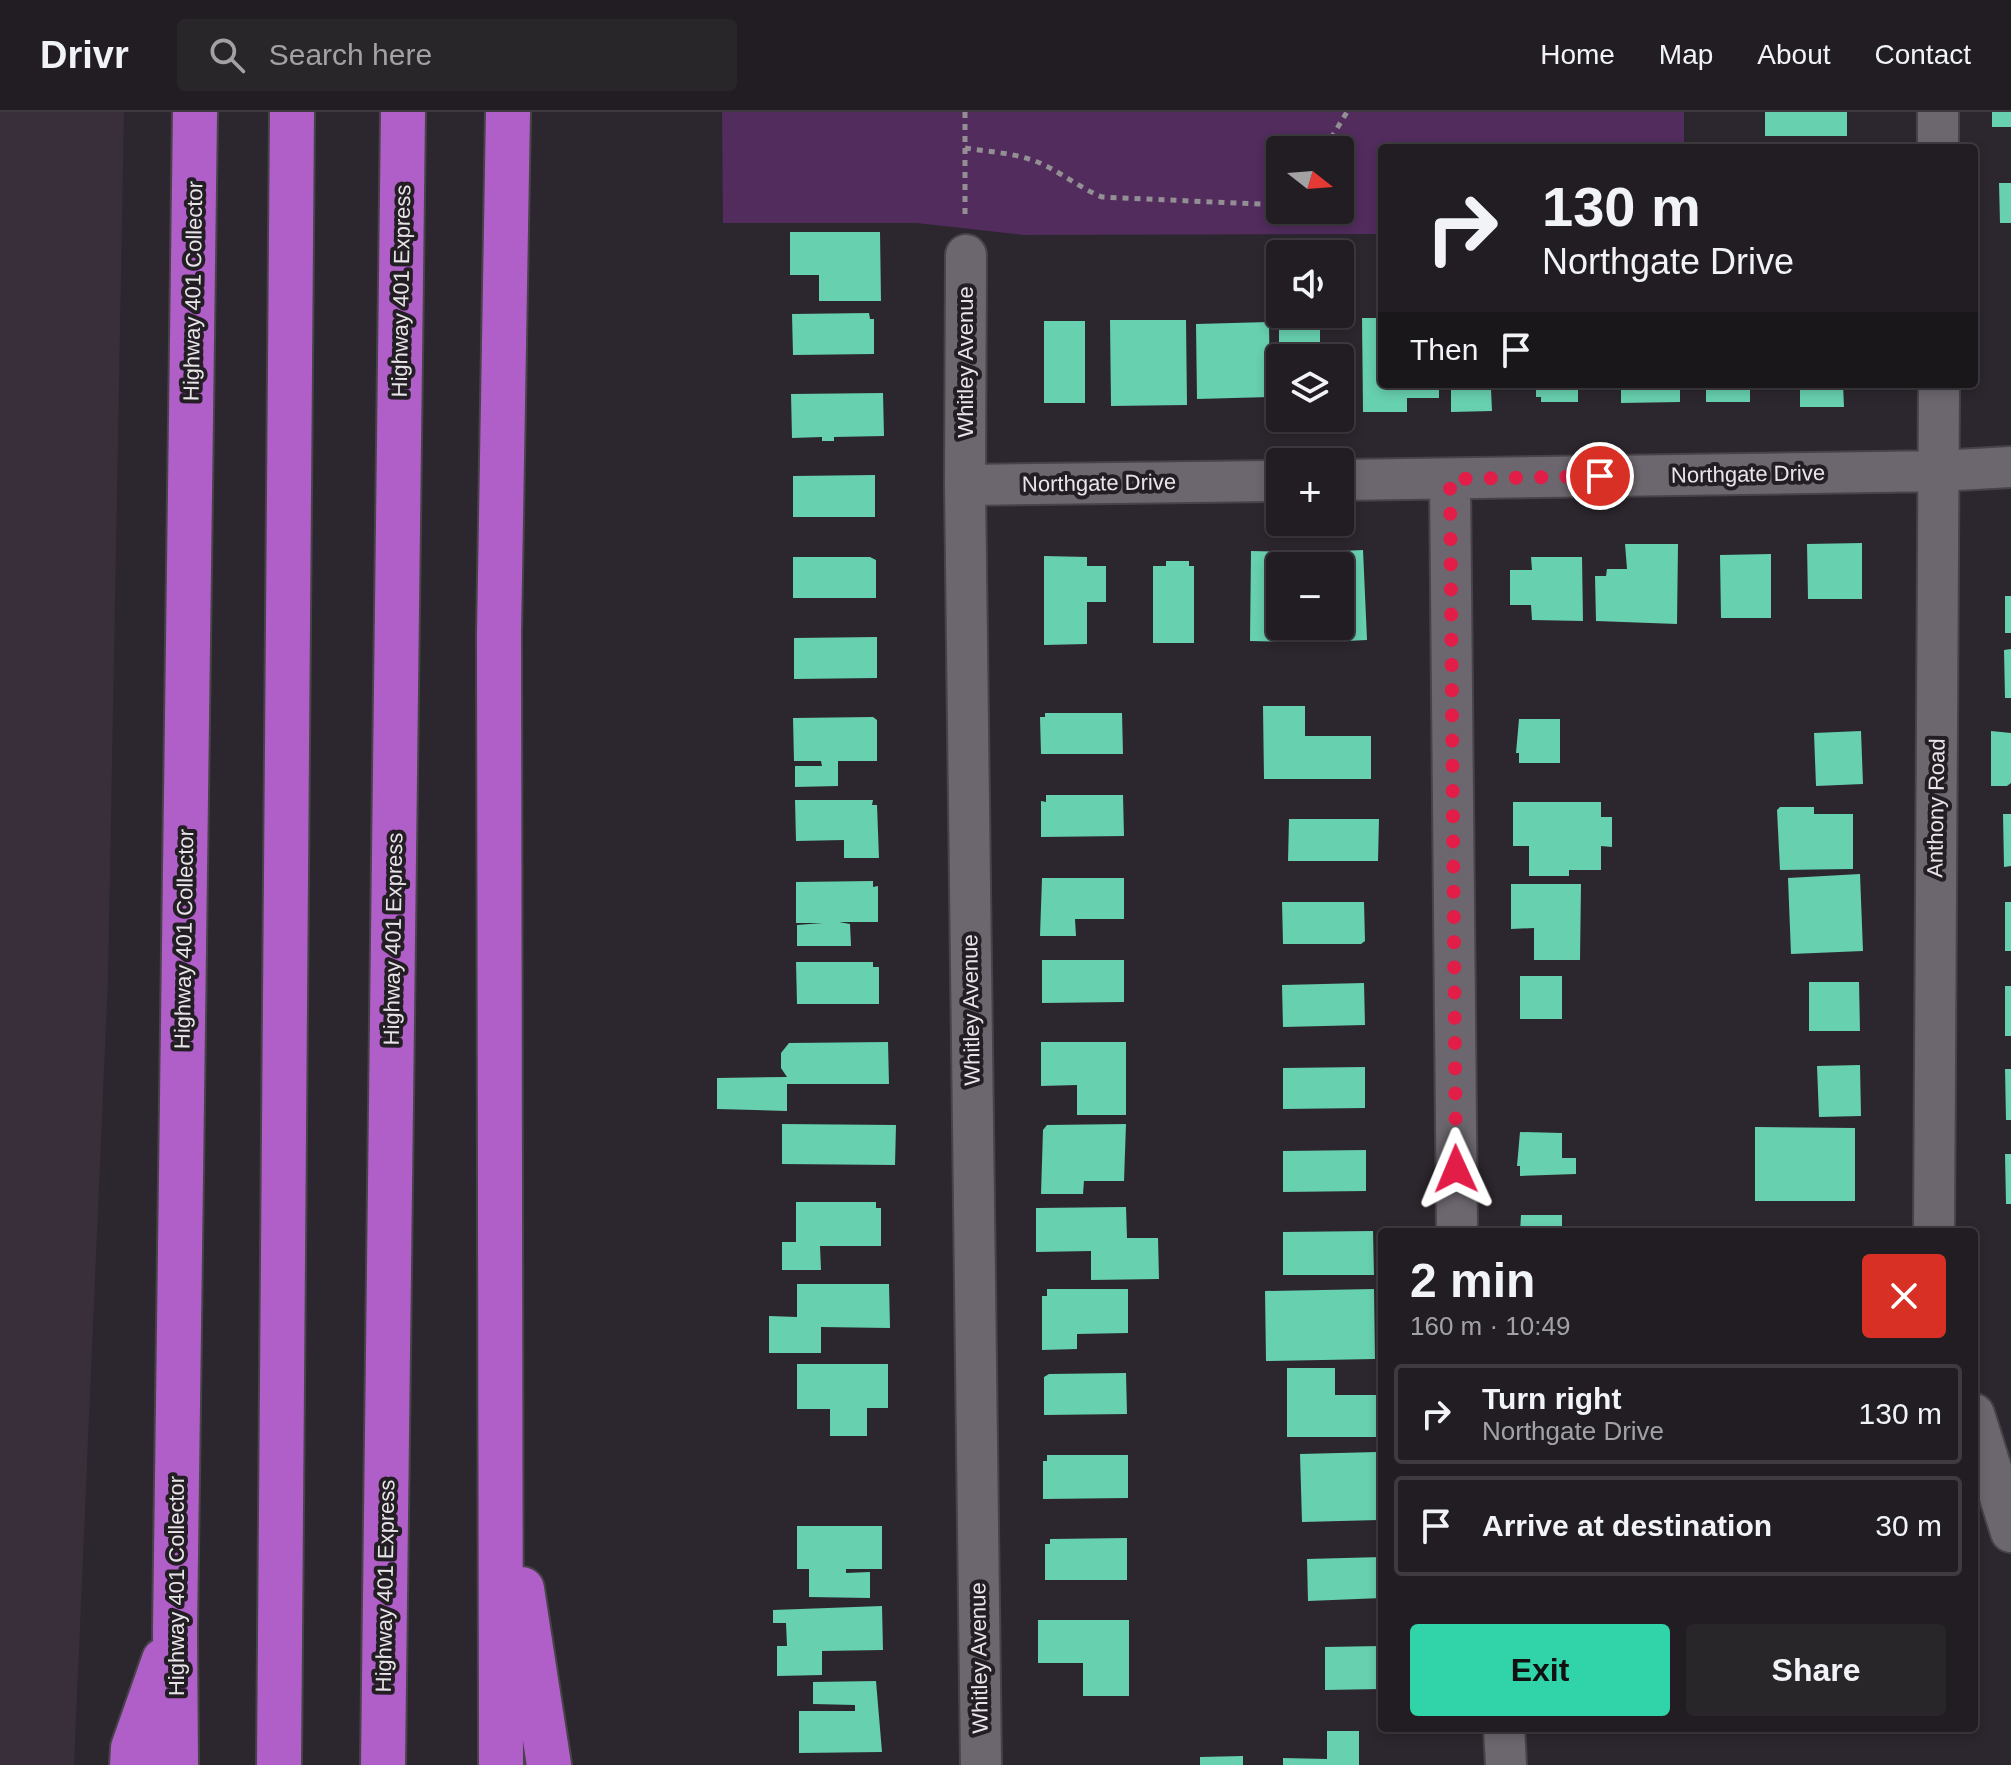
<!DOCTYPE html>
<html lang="en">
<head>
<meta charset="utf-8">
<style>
  body { margin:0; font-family:Helvetica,sans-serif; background:#29262a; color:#f1f3f6; height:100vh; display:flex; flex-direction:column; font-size:30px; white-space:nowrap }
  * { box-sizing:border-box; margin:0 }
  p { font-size:26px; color:#a2a2a5 }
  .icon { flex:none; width:44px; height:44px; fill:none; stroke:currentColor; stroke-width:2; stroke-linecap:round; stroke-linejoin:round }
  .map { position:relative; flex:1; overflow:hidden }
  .panel { position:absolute; left:1378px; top:1116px; width:600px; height:504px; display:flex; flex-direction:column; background:#211d22; border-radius:8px; box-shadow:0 4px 12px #0003,0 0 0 2px #3e3b40 }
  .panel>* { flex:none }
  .guide { position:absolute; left:1378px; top:32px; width:600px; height:244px; border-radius:8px; box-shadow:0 4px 12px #0003,0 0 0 2px #3e3b40; background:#211d22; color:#f1f3f6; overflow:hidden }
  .needle { width:52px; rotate:107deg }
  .tools { position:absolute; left:1266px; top:24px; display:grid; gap:16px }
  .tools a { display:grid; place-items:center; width:88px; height:88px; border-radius:8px; background:#211d22; box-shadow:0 4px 12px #0003,0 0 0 2px #3e3b40; font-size:40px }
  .pin { position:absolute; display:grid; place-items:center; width:68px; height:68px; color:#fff; margin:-34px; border:4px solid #fff; border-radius:50%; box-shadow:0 2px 8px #0007 }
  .me { position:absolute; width:88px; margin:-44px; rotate:359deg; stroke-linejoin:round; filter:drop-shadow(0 0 6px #0008) }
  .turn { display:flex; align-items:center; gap:28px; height:168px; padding:0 32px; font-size:36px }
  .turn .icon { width:104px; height:104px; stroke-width:2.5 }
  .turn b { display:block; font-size:56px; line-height:68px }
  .then { display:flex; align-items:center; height:76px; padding:0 32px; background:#0003; gap:16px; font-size:30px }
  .round { display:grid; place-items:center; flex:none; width:84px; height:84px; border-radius:8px; background:#29262a }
  .overview { display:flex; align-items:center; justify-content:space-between; height:136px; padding:0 32px }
  h1 { font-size:48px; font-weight:700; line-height:60px }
  .cta { display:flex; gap:16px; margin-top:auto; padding:16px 32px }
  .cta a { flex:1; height:92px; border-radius:8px; background:#31d4a9; color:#111; font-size:32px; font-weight:700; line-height:92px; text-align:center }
  .cta a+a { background:#29262a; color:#f1f3f6 }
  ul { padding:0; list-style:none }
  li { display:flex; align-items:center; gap:24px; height:100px; margin:0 16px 12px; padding:0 16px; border:4px solid #3e3b40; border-radius:8px }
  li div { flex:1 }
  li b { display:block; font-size:30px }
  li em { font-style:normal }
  header { display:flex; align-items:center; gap:48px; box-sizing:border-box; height:112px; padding:0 40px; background:#211d22; border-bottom:2px solid #3e3b40 }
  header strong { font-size:38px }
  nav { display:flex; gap:44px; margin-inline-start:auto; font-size:28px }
  .search { width:560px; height:72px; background:#29262a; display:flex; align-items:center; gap:20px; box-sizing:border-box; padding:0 28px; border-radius:8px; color:#a2a2a5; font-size:30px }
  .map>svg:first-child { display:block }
  .built { fill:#382f3b }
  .green { fill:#512c5d; fill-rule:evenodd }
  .building { fill:#67d0ae }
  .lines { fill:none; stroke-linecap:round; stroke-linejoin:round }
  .minor-casing { stroke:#484349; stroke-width:44 }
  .motorway-casing { stroke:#484349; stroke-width:48 }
  .path { stroke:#938f94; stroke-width:5; stroke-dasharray:6 6; stroke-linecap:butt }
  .minor { stroke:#6c676e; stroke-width:40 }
  .motorway { stroke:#b05fc9; stroke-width:44 }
  .route { stroke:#e11d48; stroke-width:14; stroke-dasharray:0 25.2 }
  .labels { text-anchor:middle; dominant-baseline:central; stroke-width:8; stroke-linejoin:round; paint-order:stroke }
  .street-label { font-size:22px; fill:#e8e5e9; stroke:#231e24 }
</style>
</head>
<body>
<header>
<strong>Drivr</strong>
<div class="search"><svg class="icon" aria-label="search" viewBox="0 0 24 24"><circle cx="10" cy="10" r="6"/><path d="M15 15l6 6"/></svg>Search here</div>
<nav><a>Home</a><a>Map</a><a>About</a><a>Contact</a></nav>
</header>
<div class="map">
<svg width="2011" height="1653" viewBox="0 0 2011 1653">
  <rect width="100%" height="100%" fill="#2c272e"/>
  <path class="built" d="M0,0H124L108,865L74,1653H0Z"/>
  <path class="green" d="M722,0H1684V36H1382V122L1024,123L917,111H723ZM1280,38H1340V98H1280Z"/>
  <path class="building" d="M1765,0H1847V24H1765Z
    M1992,0H2011V15H1992Z
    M1999,71H2011V111H2000Z
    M790,120H880L881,189H819V163H790Z
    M869,201L870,207H874V242L793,243L792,202Z
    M1362,206H1382V272H1439V286H1407V300H1363Z
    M1320,207V246H1279V208Z
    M1110,208H1186L1187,293L1111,294Z
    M1044,209H1085V291H1044Z
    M1269,210L1270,285L1197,287L1196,212Z
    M1451,272H1527V277H1491L1492,299L1451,300Z
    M1536,272H1578V290H1541V285H1536Z
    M1621,272H1680V290L1621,291Z
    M1706,272H1750V290H1706Z
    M1800,272H1843L1844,295H1800Z
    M883,281L884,324L834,325V329H822V325L792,326L791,282Z
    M875,363V405H793V364Z
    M1862,431V487H1808L1807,432Z
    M1625,432H1678L1677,512L1596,509L1595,464H1606L1607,457H1627Z
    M1363,438L1367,528L1325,530L1324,514H1340V454H1322L1321,440Z
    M1251,439L1296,440V454H1280V514H1296L1295,530L1250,529Z
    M1771,442V506H1721L1720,443Z
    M1044,444L1087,445V454H1106V490H1087V532L1044,533Z
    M793,445H870L876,448V486H793Z
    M1531,445H1582L1583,509L1532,508L1531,493H1510V458H1532Z
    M1166,449H1189V454H1194V531H1153V454H1166Z
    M2005,484H2011V521H2005Z
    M877,525V566L794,567V526Z
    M2011,537V586H2005L2004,538Z
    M1263,594H1305V624H1371V667H1264Z
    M1045,601H1122L1123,642H1041L1040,605H1045Z
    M873,605L877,608V649H838V674L795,675V654H822L821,649H794L793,606Z
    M1519,607H1560V651H1519V641H1516Z
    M1861,619L1863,672L1816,674L1814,621Z
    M1991,619L2011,621V671L2007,674H1991Z
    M1046,683H1123L1124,724L1041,725V689L1046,690Z
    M795,688H873L872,693H877L879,746H844V728L796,729Z
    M1513,690H1601V705H1612V735L1601,734V758H1569V764H1529V734H1513Z
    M1780,695H1814V702H1853V757L1780,758L1777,698Z
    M2003,702H2011V754L2004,755Z
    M1289,707H1379L1378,749H1288Z
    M1860,762L1863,839L1791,842L1788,766Z
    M1042,766H1124V807H1075L1076,824H1040Z
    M873,769V775L878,774V810H839L850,812L851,834H797V813L823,811H796V770Z
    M1511,772H1581L1580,848H1534V816L1511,817Z
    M1282,790H1364L1365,829L1361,832H1283Z
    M2005,790H2011V839H2005Z
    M1042,848H1124V890L1042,891Z
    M796,850H873V855H879V892H797Z
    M1520,864H1562V907H1520Z
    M1809,870H1859L1860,919H1809Z
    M1364,871L1365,913L1283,915L1282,873Z
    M2005,874H2011V924H2005Z
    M888,930L889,972H787V999L717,997V966L787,965L781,956V941L789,931Z
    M1041,930H1126V1003H1077V973L1041,974Z
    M1860,953L1861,1004L1819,1005L1817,954Z
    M1365,955V996L1283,997V956Z
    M2005,957H2011V1008H2006Z
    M782,1012L896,1013L895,1053L782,1052Z
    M1126,1012L1124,1069H1084L1083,1082H1041L1043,1018L1047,1013Z
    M1755,1015L1855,1016V1089H1755Z
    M1520,1020L1562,1021V1046H1576V1062L1520,1064V1054H1517Z
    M1366,1038V1079L1283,1080V1039Z
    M2005,1042H2011V1092H2006Z
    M796,1090H876V1096H881V1134H820L821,1158H782V1130H796Z
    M1126,1095L1127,1126H1158L1159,1167L1091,1168V1139L1036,1140V1096Z
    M1521,1103H1562V1120H1520Z
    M1865,1114V1120H1815V1118Z
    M1373,1119L1374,1163H1283V1120Z
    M797,1172H889L890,1216L821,1215V1241H769V1204L797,1205Z
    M1047,1177H1128V1221L1077,1222V1237L1042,1238V1184H1047Z
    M1374,1177L1375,1247L1266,1249L1265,1179Z
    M797,1252H888V1296H867V1324H830V1297H797Z
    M1287,1256H1335V1283H1381V1325H1287Z
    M1126,1261L1127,1302L1044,1303V1265L1049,1262Z
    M1377,1340L1379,1408L1302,1410L1300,1342Z
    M1047,1343H1128V1386L1043,1387V1349H1047Z
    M797,1414H882V1457H846V1461L870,1460V1486L809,1485V1457H797Z
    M1127,1426V1468H1045V1432H1050V1427Z
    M1382,1445V1486L1308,1489L1307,1447Z
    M882,1494L883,1538L822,1539V1563L777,1564V1534H787L786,1511H773V1498Z
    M1038,1508H1129V1584H1083V1551H1038Z
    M1382,1534V1577L1325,1578V1535Z
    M876,1569L882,1640L799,1641V1599H855V1593L813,1592V1570Z
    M1327,1619H1359V1653H1283V1646L1327,1647Z
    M1243,1644V1653H1200V1645Z"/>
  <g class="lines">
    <g class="minor-casing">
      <path id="minor" d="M1938,0V36
        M966,143L965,373L981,1653
        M1450,367L1457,1120
        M1340,368L1939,359L2011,355
        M965,373L1280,369
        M1934,1120L1939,272
        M1974,1302L2011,1420
        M1504,1616L1506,1653"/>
    </g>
    <g class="motorway-casing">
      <path id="motorway" d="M522,1477L549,1653
        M132,1653L133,1636L164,1548
        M176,1653L175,1519L195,0
        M279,1653L292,0
        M383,1653L403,0
        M501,1653L499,522L508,0"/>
    </g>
    <path class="path" d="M965,0V107
      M965,36C990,40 1017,41 1040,51C1062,61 1080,76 1102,85L1280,93
      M1330,38V28L1347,0"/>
    <use href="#minor" class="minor"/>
    <use href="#motorway" class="motorway"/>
  </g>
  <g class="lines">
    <path class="route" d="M1456,1057L1450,367L1600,364"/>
  </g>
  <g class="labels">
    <g class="street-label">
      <text transform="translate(193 179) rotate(-89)">Highway 401 Collector</text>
      <text transform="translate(401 179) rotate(-89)">Highway 401 Express</text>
      <text transform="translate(965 250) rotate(-90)">Whitley Avenue</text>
      <text transform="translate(1748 362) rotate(-1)">Northgate Drive</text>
      <text transform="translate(1099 371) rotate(-1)">Northgate Drive</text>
      <text transform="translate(1936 696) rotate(-89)">Anthony Road</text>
      <text transform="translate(184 827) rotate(-89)">Highway 401 Collector</text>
      <text transform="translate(393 827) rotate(-89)">Highway 401 Express</text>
      <text transform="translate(971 898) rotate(-91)">Whitley Avenue</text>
      <text transform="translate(176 1474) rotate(-90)">Highway 401 Collector</text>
      <text transform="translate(385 1474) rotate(-89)">Highway 401 Express</text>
      <text transform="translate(979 1546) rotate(-91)">Whitley Avenue</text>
    </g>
  </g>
</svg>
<div class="tools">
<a><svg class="needle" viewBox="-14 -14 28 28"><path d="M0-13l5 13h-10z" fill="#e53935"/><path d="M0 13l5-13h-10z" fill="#a2a2a5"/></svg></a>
<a><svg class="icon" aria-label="sound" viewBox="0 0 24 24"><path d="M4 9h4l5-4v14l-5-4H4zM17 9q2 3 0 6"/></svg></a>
<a><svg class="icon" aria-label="layers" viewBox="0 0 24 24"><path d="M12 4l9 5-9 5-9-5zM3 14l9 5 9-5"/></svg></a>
<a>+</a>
<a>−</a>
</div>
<div class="pin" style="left:1600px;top:364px;background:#d93025"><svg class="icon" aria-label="arrive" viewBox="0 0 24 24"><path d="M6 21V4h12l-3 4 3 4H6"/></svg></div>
<svg class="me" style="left:1456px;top:1057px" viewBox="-20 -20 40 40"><path d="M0-17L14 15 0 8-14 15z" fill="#e11d48" stroke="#fff" stroke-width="4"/></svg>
<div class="guide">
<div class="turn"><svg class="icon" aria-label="right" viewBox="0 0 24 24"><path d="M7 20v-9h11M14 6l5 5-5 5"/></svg><div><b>130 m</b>Northgate Drive</div></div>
<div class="then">Then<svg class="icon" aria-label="arrive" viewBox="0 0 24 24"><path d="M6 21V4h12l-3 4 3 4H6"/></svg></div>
</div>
<section class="panel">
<div class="overview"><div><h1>2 min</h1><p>160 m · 10:49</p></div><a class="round" style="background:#d93025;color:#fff"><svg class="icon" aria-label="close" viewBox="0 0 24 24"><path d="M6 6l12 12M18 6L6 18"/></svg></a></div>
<ul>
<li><svg class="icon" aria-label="right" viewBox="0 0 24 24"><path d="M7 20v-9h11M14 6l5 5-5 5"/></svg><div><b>Turn right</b><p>Northgate Drive</p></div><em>130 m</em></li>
<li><svg class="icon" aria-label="arrive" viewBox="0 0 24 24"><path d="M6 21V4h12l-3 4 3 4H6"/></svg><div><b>Arrive at destination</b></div><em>30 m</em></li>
</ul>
<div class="cta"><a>Exit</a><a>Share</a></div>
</section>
</div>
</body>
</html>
